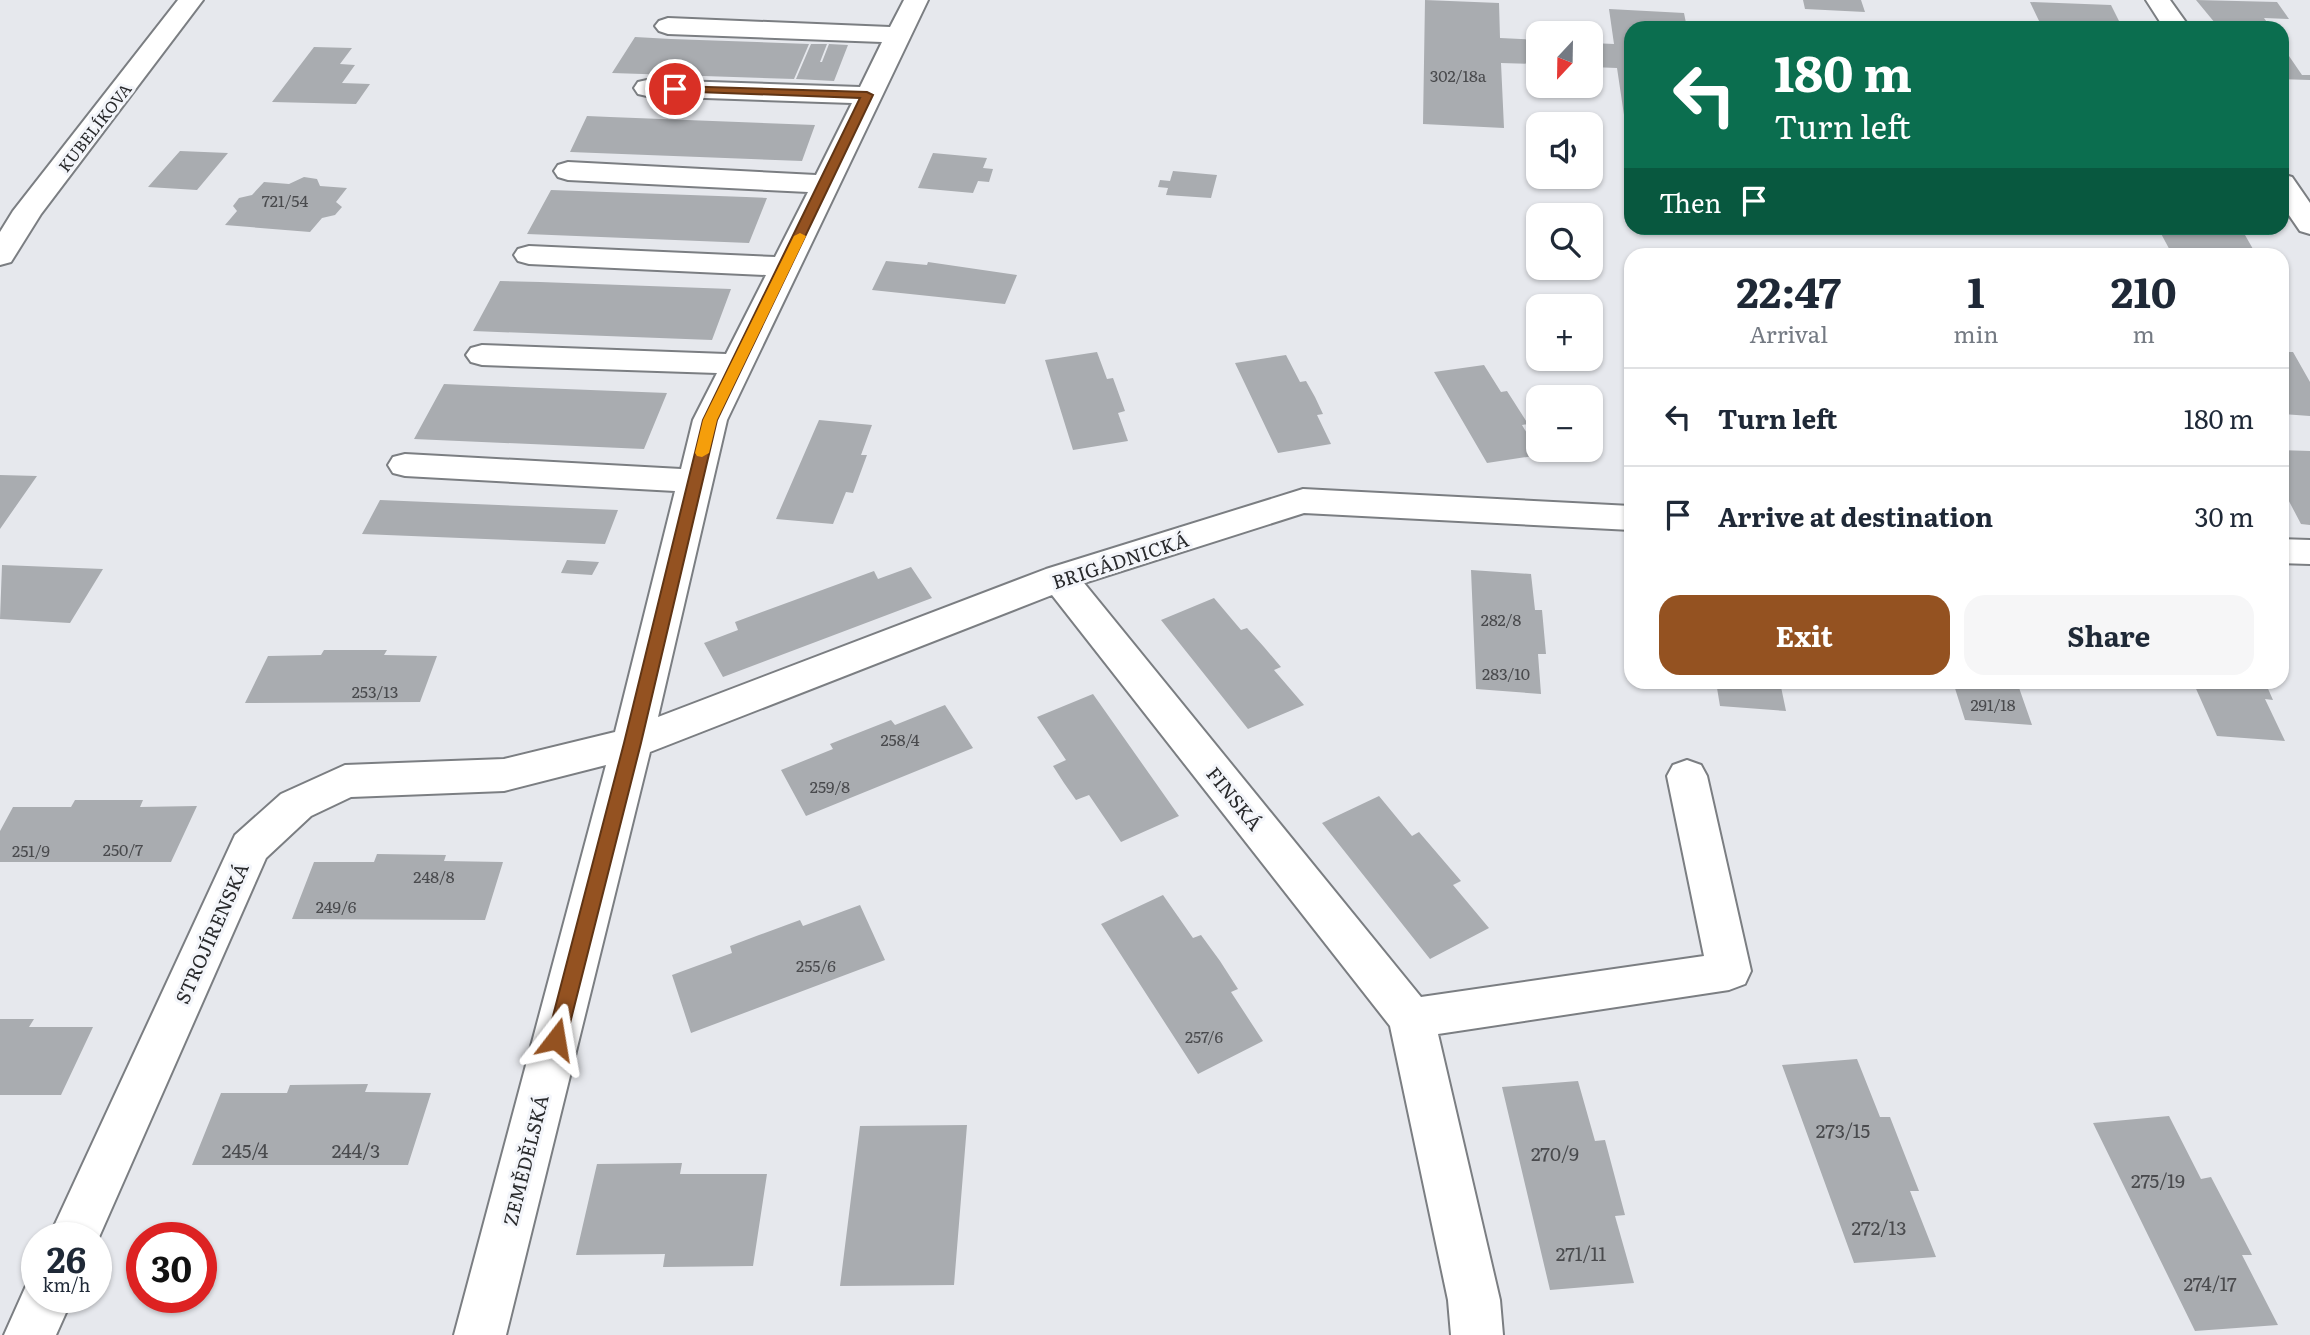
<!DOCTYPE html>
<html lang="en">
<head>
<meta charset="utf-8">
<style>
  body { margin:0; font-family:Literata,serif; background:#f6f6f7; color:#1f2937; height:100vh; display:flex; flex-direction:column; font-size:26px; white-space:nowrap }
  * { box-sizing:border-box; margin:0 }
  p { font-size:23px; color:#747a83 }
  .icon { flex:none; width:38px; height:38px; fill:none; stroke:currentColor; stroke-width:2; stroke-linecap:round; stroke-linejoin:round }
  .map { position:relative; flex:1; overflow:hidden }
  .sheet { position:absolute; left:1624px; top:248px; width:665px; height:441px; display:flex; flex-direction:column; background:#fff; border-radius:21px; box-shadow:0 2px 5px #0004 }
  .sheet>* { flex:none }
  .hud { position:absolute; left:1624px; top:21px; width:665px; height:214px; border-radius:21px; box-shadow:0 2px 5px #0004; background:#0b6e4f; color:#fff; overflow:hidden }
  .needle { width:46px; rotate:202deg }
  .fabs { position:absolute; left:1526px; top:21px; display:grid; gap:14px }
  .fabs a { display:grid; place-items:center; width:77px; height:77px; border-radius:14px; background:#fff; box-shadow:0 2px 5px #0004; font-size:35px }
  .speed { position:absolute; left:21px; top:1222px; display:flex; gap:14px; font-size:35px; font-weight:700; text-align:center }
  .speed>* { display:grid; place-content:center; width:91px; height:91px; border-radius:50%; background:#fff; box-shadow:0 2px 5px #0004; line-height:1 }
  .speed small { font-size:18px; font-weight:400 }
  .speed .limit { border:10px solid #d22; background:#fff; color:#111 }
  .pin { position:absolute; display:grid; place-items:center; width:60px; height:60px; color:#fff; margin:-30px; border:4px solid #fff; border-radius:50%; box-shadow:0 2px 7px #0007 }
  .me { position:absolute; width:77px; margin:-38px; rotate:14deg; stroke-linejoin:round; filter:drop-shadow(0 0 5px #0008) }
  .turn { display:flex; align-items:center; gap:24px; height:147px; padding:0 35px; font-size:32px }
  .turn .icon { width:91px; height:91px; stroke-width:2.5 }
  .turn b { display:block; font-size:49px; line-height:60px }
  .then { display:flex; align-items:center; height:66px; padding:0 35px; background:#0003; gap:14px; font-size:26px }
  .eta { display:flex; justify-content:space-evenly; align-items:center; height:119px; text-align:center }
  .eta b { font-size:42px; font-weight:700; line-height:49px }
  .action { display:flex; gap:14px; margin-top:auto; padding:14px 35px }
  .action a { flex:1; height:80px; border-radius:21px; background:#945221; color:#fff; font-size:28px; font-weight:700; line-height:80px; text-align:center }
  .action a+a { background:#f6f6f7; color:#1f2937 }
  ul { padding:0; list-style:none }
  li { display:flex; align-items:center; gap:21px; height:98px; padding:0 35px; border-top:2px solid #e0e1e3 }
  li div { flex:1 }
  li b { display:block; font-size:26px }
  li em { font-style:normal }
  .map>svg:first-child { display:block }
  .building { fill:#a9acb0 }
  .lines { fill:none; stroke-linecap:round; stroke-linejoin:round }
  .minor-casing { stroke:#7b7e82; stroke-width:4 }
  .minor { fill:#fff; fill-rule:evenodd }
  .route { fill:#945221; stroke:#603515; stroke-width:2 }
  .slow { fill:#f59e0b }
  .labels { text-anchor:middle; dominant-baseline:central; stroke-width:6; stroke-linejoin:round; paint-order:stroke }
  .number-label { font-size:16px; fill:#494a4d }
  .far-street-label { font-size:16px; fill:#292a2c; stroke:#f3f5fa }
  .street-label { font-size:19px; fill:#292a2c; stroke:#f3f5fa }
  .near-number-label { font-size:19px; fill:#494a4d }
</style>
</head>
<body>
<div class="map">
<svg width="2310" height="1335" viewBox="0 0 2310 1335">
  <rect width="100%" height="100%" fill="#e6e8ed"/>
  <path class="building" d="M1425,0L1499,3L1500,38L1538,40V64L1501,63L1504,128L1423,124Z
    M1803,0H1861L1865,12L1805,9Z
    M2196,0L2277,2L2289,19L2264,18L2269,25L2215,23Z
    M2030,2L2111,5L2122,27L2040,23Z
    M1609,9L1684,13L1687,28H1631V135H1627L1617,68L1591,67V43L1614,44Z
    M635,37L671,39L809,44L794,79L612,73Z
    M811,44H827L820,62H822L829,44L848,45L834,81L796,79Z
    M314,47L352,48L340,64L355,65L342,83L370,84L356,104L272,102Z
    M2282,56H2289L2302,75H2310V80L2282,79Z
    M587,116L610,117L815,125L802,161L570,152Z
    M180,151L228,153L197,190L148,187Z
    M933,153L987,158L983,168L993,169L989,182L978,181L973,193L918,188Z
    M1173,171L1217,175L1211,198L1166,195L1168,188L1158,187L1160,180L1170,181Z
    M304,177L317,179L320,186L347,188L336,202L342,207L335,215L322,218L310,232L225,225L237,211L233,206L239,198L252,195L264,182L289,184Z
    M551,190L746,197L767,198L749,243L527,234Z
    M2158,228H2241L2257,256H2173Z
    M886,261L927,265L928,262L1017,275L1005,304L872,290Z
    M500,281L540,282L731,289L712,340L473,331Z
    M1097,352L1107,379L1113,378L1125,411L1118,413L1128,441L1073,450L1045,360Z
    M2282,352H2293L2310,382V416L2284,414L2282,410Z
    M1286,355L1300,382L1306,381L1315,397L1323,414L1317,415L1331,444L1278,453L1235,363Z
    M1484,365L1501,392L1507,391L1528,424L1522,425L1540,455L1487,463L1434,372Z
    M444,384L466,385L667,393L644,449L414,439Z
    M819,420L872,425L861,455H867L853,493L846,492L833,524L776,519Z
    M2282,450L2310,451V525L2301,524L2282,488Z
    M0,475L37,476L0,529Z
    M380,500L522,506L618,510L605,544L362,534Z
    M567,560L599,562L592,575L561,573Z
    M2,565L103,569L70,623L0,619Z
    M911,567L932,598L723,677L704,643L738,630L735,622L874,571L878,579Z
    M1471,570L1531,574L1535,610H1542L1546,654H1538L1541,694L1476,689Z
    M1214,598L1241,630L1247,628L1264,647L1281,667L1274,670L1304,705L1248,729L1161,620Z
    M324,650H387L384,655L437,656L420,702L245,703L268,656L321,655Z
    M1716,682H1780L1786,711L1720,706Z
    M1953,682H2017L2032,725L1965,720Z
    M2193,682H2265L2273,700L2265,699L2285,741L2217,736Z
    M1093,694L1179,816L1121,842L1089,795L1076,800L1064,783L1053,766L1066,760L1037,717Z
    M945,705L973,748L806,816L781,770L833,749L830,744L891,720L895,725Z
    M1379,796L1412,836L1419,832L1461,881L1453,885L1489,928L1430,959L1322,823Z
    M75,800H143L140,807L197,806L171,862H0V831L13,807H71Z
    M377,854L446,855L444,861L503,862L485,920L292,919L314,862H374Z
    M1163,895L1193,938L1201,935L1220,961L1238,989L1231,992L1263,1041L1198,1074L1101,924Z
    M860,905L885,960L691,1033L672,975L732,953L730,946L759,935L800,920L803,926Z
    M0,1019H34L29,1027H93L61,1095H0Z
    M1857,1059L1880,1117H1890L1904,1153L1919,1191H1910L1936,1257L1854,1263L1782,1065Z
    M1578,1081L1595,1141L1605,1140L1625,1215L1615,1216L1634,1283L1550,1290L1502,1087Z
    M368,1084L365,1092L431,1093L408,1165H192L221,1093H287L290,1085Z
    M2169,1116L2201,1179L2211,1177L2252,1255H2242L2278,1325L2195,1331L2093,1123Z
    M967,1125L954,1285L840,1286L860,1126Z
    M682,1163L680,1174H767L753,1266L663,1267L665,1254L576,1255L597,1164Z"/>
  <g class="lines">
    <g class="minor-casing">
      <path id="minor" d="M178,0H203L41,214L11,262L0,265V232L13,211Z
        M904,0H928L727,420L658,717L1046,569L1303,489L1631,506V530L1304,513L1084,583L1421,997L1704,956L1667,776L1673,765L1687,760L1701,765L1707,776L1751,971L1745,984L1729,990L1438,1034L1500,1300L1503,1335H1451L1448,1300L1390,1026L1052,595L650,752L506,1335H454L606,765L504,791L351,797L311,816L266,858L96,1244V1237H49L235,835L281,794L345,765L504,759L615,732L675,491L405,476L393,473L388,465L393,457L405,454L681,469L693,420L717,373L482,365L471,362L466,355L471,348L482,345L726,354L766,275L529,264L518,261L514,255L518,249L529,246L775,257L808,192L568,180L558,177L554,171L558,165L568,162L816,175L852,103L647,96L638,94L634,88L638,82L647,80L860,87L882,42L668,34L659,31L655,26L659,21L668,18L890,27Z
        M2146,0H2170L2190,28H2164Z
        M2282,174L2292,177L2310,203V234L2300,231L2282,205Z
        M2282,539L2310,540V564L2282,563Z
        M37,1276V1297H73L56,1335H4L29,1279Z"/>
    </g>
    <use href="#minor" class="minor"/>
  </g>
  <path class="route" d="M675,86L867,92L873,95L717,420L641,743L566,1039L563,1045H549L547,1039L624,743L703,420L860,98L671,91L669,89Z"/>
  <path class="slow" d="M800,233L806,236L717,420L709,453L702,457L697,456L695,453L703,420L794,236Z"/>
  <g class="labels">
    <g class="number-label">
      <text x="1458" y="75">302/18a</text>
      <text x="285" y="200">721/54</text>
      <text x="1501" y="619">282/8</text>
      <text x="1506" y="673">283/10</text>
      <text x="375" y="691">253/13</text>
      <text x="1993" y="704">291/18</text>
      <text x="900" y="739">258/4</text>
      <text x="830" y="786">259/8</text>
      <text x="123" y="849">250/7</text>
      <text x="31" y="850">251/9</text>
      <text x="434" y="876">248/8</text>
      <text x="336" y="906">249/6</text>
      <text x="816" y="965">255/6</text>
      <text x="1204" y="1036">257/6</text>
    </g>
    <g class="far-street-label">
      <text transform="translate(94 127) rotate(-52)">KUBELÍKOVA</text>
    </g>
    <g class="street-label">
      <text transform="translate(1120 560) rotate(-18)">BRIGÁDNICKÁ</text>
      <text transform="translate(1235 798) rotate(51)">FINSKÁ</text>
      <text transform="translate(211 933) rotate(-66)">STROJÍRENSKÁ</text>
      <text transform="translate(525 1160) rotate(-76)">ZEMĚDĚLSKÁ</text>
    </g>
    <g class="near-number-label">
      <text x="1843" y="1130">273/15</text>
      <text x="245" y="1150">245/4</text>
      <text x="356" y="1150">244/3</text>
      <text x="1555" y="1153">270/9</text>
      <text x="2158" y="1180">275/19</text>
      <text x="1879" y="1227">272/13</text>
      <text x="1581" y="1253">271/11</text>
      <text x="2210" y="1283">274/17</text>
    </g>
  </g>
</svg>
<div class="fabs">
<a><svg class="needle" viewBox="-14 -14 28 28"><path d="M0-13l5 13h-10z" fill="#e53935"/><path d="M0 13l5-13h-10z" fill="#747a83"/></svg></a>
<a><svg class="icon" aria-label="sound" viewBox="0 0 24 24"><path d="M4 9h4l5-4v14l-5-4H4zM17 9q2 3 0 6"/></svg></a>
<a><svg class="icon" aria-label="search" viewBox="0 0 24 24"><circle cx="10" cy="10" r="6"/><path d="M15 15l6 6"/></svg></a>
<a>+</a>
<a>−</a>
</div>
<div class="speed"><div>26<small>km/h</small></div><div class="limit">30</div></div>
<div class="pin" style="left:675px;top:89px;background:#d93025"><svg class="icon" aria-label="arrive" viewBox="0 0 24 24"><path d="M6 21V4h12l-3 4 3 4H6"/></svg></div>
<svg class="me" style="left:556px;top:1039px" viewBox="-20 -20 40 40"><path d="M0-17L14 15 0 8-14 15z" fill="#945221" stroke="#fff" stroke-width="4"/></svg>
<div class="hud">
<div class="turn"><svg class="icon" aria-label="left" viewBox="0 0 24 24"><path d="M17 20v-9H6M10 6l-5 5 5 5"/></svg><div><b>180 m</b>Turn left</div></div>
<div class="then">Then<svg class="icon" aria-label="arrive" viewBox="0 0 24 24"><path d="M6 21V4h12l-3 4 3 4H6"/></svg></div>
</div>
<section class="sheet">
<div class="eta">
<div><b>22:47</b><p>Arrival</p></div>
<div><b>1</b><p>min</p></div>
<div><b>210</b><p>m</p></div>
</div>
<ul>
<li><svg class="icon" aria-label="left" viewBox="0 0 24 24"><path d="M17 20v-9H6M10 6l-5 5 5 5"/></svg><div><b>Turn left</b></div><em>180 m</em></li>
<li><svg class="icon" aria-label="arrive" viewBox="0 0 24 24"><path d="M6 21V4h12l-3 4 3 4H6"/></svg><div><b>Arrive at destination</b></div><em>30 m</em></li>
</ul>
<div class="action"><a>Exit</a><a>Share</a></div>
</section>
</div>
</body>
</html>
